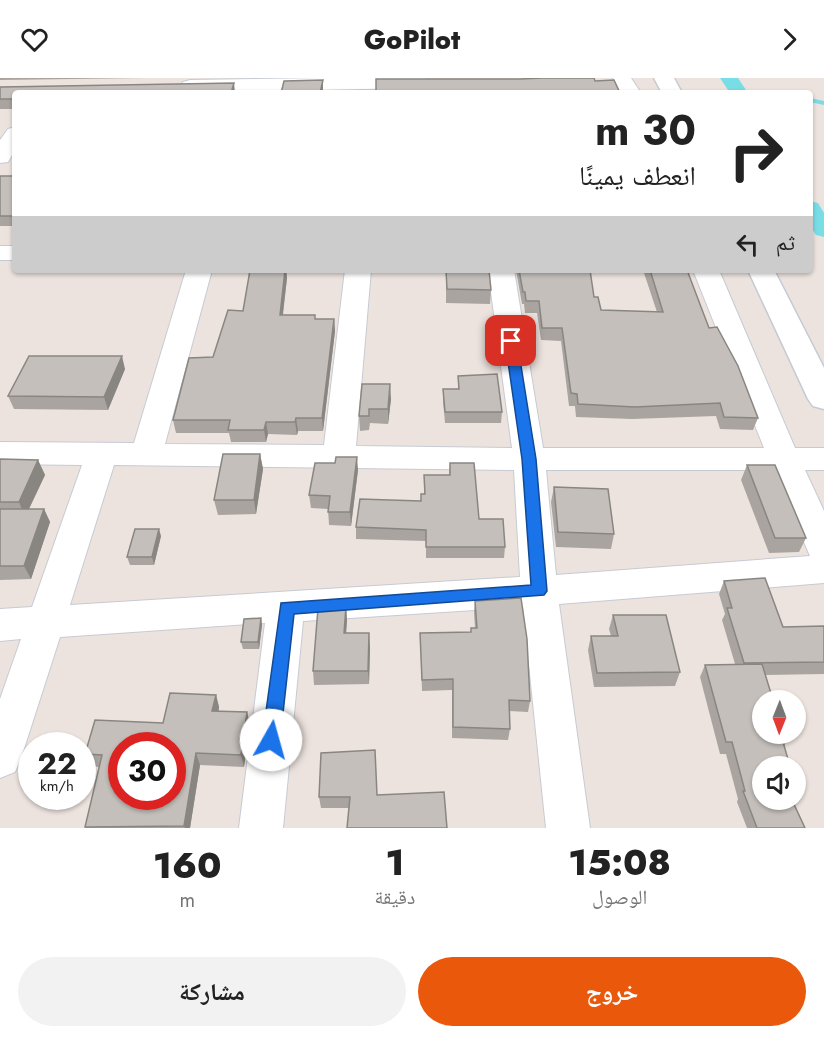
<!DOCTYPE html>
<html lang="ar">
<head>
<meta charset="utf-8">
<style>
  body { margin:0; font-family:Jost,"Noto Naskh Arabic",sans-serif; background:#f2f2f2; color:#222; direction:rtl; height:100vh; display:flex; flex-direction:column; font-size:22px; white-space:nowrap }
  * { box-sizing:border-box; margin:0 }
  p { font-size:20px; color:#767676 }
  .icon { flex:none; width:33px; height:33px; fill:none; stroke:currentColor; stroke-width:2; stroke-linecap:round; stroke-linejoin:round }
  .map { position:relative; height:750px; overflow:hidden; direction:ltr }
  .drawer { display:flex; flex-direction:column; background:#fff; flex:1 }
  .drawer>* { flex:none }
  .hud { position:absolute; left:12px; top:12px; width:801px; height:183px; border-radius:6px; box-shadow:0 2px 4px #0004; direction:rtl; background:#fff; color:#222; overflow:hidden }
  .needle { width:39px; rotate:181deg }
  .tools { position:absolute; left:752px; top:612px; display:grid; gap:12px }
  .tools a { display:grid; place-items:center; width:54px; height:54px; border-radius:50%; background:#fff; box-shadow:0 2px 4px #0004; font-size:30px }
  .speed { position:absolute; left:18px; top:654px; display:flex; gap:12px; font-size:30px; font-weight:700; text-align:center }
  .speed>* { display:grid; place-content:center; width:78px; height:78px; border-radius:50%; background:#fff; box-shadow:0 2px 4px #0004; line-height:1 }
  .speed small { font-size:15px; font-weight:400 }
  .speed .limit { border:9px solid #d22; background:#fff; color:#111 }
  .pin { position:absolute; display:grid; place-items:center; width:51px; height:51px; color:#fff; margin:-26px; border-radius:12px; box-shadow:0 3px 9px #0006 }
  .me { position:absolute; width:66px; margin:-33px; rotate:7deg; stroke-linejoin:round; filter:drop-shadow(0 0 4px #0008) }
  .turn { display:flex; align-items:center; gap:21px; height:126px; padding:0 18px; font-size:27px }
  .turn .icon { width:78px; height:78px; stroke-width:2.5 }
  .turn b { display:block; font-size:42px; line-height:51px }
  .then { display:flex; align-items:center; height:57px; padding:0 18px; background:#0003; gap:12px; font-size:22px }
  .eta { display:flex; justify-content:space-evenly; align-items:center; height:102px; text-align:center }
  .eta b { font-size:36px; font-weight:800; line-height:42px }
  .cta { display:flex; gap:12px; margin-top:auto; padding:12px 18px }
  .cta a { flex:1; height:69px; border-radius:36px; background:#ea580c; color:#fff; font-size:24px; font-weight:800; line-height:69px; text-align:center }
  .cta a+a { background:#f2f2f2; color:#222 }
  header { display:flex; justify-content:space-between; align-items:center; height:78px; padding:0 18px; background:#fff; font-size:27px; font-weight:800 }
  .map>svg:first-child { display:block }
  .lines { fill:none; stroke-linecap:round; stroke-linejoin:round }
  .stream { fill:#79dde6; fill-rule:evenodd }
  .canal { fill:#79dde6; fill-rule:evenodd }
  .street-casing { stroke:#c6cbd3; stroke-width:2 }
  .secondary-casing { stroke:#c6cbd3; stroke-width:3 }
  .street { fill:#fff; fill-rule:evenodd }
  .secondary { fill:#fff; fill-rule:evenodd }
  .wall { fill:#a9a4a0 }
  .shaded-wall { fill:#898682 }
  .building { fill:#c4bfba; stroke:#898682; stroke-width:1.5; fill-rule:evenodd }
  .route { fill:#1a73e8; stroke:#114b97; stroke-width:1.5 }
</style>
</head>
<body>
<header><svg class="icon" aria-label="forward" viewBox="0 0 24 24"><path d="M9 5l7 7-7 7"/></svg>GoPilot<svg class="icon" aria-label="heart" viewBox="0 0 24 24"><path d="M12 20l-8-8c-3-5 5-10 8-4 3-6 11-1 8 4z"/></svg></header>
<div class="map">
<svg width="824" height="750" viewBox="0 0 824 750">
  <rect width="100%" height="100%" fill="#ece3de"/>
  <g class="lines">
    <path class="stream" d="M810,20L824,23V27L810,24Z"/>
    <path class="canal" d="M720,0H738L748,15H730Z
      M810,123L818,125L824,135V159L816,157L810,148Z"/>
    <g class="street-casing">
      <path id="street" d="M324,0H426L428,4L426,8L419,10L190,14L183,12L181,8L183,4L190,2Z
        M613,0H631L641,15H621Z
        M15,49V72L8,84L0,85V62L8,51Z
        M0,168H15V182H0Z
        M186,192H212L165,366L324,367L345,192H371L356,368L512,370L488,192H514L543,370H764L693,192H719L795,370H824V392H805L824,433V505L559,526L590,750H546L523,529L303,543L283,750H239L265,545L60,559L21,680L15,694L0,700V621L21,561L0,563V531L32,529L82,387L0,386V364L134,365ZM114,387L514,392L520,499L70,527ZM546,392H773L810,478L556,497Z"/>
    </g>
    <g class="secondary-casing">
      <path id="secondary" d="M654,0H674L682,15H662Z
        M748,192H774L824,290V331L813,328L808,321Z"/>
    </g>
    <use href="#street" class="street"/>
    <use href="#secondary" class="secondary"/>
  </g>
  <path class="wall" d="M0,0H144L0,2Z
    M0,9L235,14L15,15V31H0Z
    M0,98H15V148H0Z
    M215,192H286L287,200L283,237L316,241H334L335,253L323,353H298L297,357L268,356L266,364H231L229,355H176L173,342L243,233L250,192Z
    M446,192L491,212L490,226L446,225Z
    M516,192H590L594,219L601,232L657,234L643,192H687L709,250L758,340L753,352L720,351L716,338L632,341L576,339L575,328H569L561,263L541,262L537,235H525L524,226H522Z
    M125,291L108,332L14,331L8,318Z
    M458,298L502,334L501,345H445L443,322V311H458Z
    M362,306L391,321L388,346L370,345L369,352L360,353L359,338Z
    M260,376L263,391L256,436L218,437L214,422Z
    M0,381L38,382L45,397L29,431H44L50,444L31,501L0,502Z
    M450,385L479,441L505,469L504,480H426V463L356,461V449L421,423L424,416V397H449Z
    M747,387L806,460L799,474L769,475L741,402Z
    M358,392L351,448L329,447L328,431L311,430L309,417Z
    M554,409L614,456L611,471L556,469L551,424Z
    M161,458L154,487H130L127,479Z
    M724,503L783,549L824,548V596L765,597L786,664L784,668L762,688L805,750H747L737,724L738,721L726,676H720L700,599L705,587L735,586L722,542L725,536L719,516Z
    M475,523L530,623L528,634L509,633L510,651L508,662L452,660V612L422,613L420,555L471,554L475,550L474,534Z
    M346,528L347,542L346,555L370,569L369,606L314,607L313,593Z
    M613,537L680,594L675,608L594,609L588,572L591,558H611L609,551Z
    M261,540L262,547L259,571H243L241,564Z
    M216,617L219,629V633L247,634L250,647L244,689L200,687L190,750H85L99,689L91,688L85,676L163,645Z
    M375,672L349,730H321L319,719Z"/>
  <path class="shaded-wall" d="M323,2V15H320Z
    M234,5L235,15H231Z
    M285,192H286L287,200L281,250L280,237Z
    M334,241L335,253L323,353L322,340Z
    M122,278L125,291L108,332L104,319Z
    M390,306L391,321L388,346V331Z
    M296,340L298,353L297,357L295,344Z
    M266,344L268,356L266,364L264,352Z
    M260,376L263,391L256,436L254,422Z
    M357,379L358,392L351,448L350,434Z
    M38,382L45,397L25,439L19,424Z
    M44,431L50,444L31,501L24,488Z
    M159,451L161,458L154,487L152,479Z
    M346,528L347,542L345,569L344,555Z
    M261,540L262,547L259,571L258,564Z
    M369,555L370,569L369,606L368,593Z
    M216,617L219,629L216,645L212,633Z
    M247,634L250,647L244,689L241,677Z
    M196,675L200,687L190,750H185L184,748Z"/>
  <path class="building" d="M542,0H594L595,3L614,2L620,15H376V1H520Z
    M323,2L320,15H281L284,3Z
    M234,5L231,15H15V21H0V9Z
    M0,98H15V138H0Z
    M250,192H285L280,237H315V241H334L322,340H296L295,344H266L264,352H228L230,342H173L189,280L213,279L228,232L243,233Z
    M446,192H489L491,212L447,211Z
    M519,192H590L594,219H598L601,232L663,234L650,192H687L709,250L717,249L738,288L758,340L724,339L720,325L635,329L578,326L577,316L571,315L562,250H542L539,223H526L525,214H523Z
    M29,278H122L104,319L8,318Z
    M497,296L502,334H445L443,311H459L458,298Z
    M362,306H390L388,331H369V338H359Z
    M223,376H260L254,422H214Z
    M336,379H357L350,434H328L330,418L309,417L315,385H335Z
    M0,381L38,382L19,424H0Z
    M450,385H474L479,441H503L505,469H426V452L356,449L360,421L421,423V416H425L424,397H450Z
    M747,387H775L806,460H775Z
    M554,409L608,411L614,456L558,454Z
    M0,431H44L24,488H0Z
    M135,451H159L152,479H127Z
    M765,500L783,549L824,548V584L744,585L727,530H732L724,503Z
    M521,520L527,561L530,623L509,622L510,651L453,649V601L422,602L420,555L471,554V550H477L475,523Z
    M346,528L344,555H369L368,593H313L318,530Z
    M613,537H666L680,594L597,595L591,558H618Z
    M261,540L258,564H241L244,541Z
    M762,586L773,622H762V656H784L786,664H783L790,688H762V722H792L805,750H757L743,713H745L732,664H726L705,587Z
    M170,615L216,617L212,633L247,634L241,677L196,675L184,748L85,749L102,677L85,676L95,642L163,645ZM122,668H172V718H122Z
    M375,672L377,717L444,714L447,750H347L350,719H319L321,675Z"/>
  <path class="route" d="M511,259L517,263L536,381L547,513L544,517L294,536L280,662L277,668L271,670L265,668L262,662L281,525L531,507L522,381L505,263Z"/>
</svg>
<div class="tools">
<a><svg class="needle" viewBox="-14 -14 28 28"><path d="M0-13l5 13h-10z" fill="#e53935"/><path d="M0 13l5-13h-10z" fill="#767676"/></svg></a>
<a><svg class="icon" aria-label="sound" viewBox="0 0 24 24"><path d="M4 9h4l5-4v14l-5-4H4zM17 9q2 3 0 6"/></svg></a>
</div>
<div class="speed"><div>22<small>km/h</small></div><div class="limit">30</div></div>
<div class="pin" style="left:511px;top:263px;background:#d93025"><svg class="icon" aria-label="arrive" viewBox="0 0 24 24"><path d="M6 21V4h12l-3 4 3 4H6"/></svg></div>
<svg class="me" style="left:271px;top:662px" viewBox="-20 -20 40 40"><circle r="19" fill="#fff"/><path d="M0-13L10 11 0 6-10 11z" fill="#1a73e8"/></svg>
<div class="hud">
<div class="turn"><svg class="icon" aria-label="right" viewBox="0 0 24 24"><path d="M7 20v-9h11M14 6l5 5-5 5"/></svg><div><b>30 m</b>انعطف يمينًا</div></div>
<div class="then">ثم<svg class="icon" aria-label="left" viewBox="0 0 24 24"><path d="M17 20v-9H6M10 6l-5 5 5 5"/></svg></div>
</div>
</div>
<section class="drawer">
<div class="eta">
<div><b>15:08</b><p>الوصول</p></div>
<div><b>1</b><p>دقيقة</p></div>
<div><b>160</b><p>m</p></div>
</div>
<div class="cta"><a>خروج</a><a>مشاركة</a></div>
</section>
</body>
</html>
